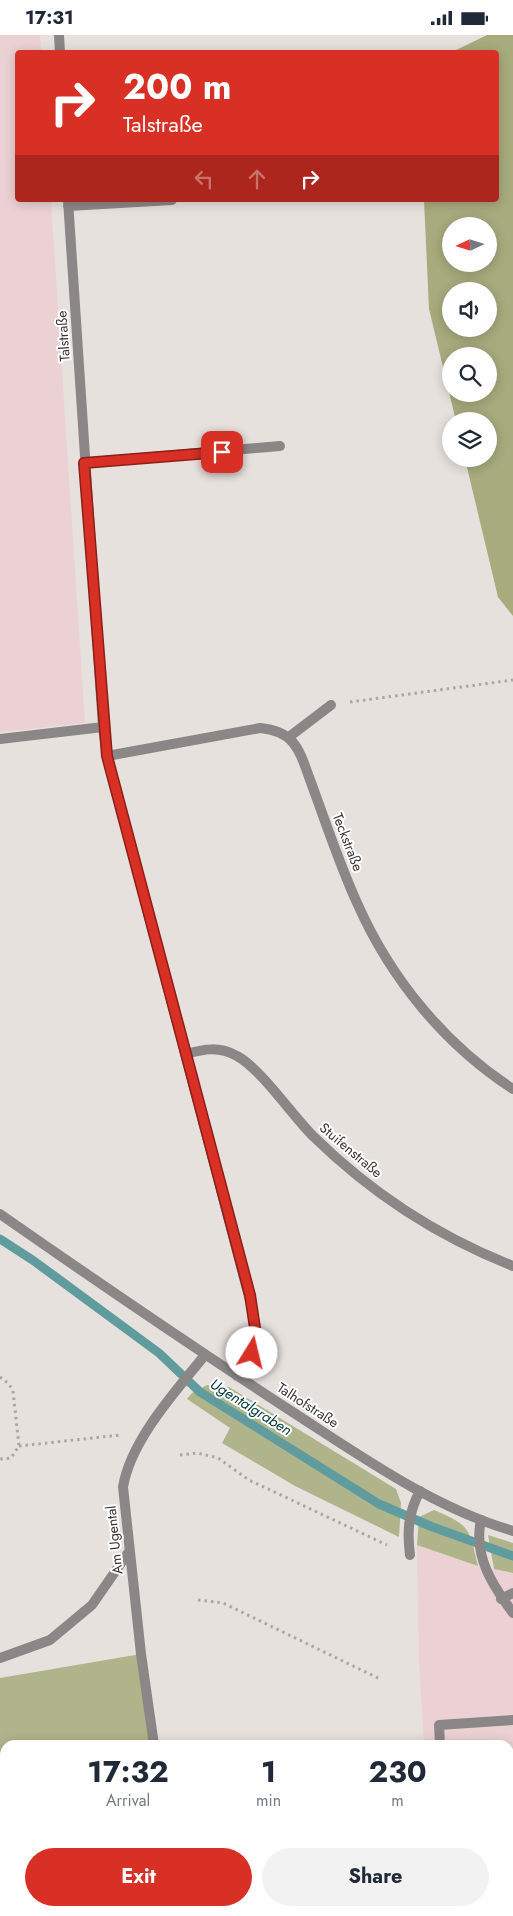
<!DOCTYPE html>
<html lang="en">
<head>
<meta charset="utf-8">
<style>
  body { margin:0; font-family:Jost,sans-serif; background:#f2f2f3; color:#1f2937; height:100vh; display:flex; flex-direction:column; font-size:19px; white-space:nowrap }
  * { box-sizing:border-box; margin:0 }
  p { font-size:16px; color:#747a83 }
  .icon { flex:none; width:28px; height:28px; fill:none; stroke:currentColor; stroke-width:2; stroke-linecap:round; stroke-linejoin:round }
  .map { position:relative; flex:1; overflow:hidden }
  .panel { position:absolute; left:0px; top:1705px; width:514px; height:176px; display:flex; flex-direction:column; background:#fff; border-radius:15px 15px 0 0; box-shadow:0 2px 12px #0003 }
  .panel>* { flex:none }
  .guide { position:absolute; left:15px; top:15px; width:484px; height:152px; border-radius:5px; box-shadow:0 2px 12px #0003; background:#d93025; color:#fff; overflow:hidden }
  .needle { width:32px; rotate:266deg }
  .fabs { position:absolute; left:442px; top:182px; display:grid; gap:10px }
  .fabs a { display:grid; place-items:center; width:55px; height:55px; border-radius:50%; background:#fff; box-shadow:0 2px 12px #0003; font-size:25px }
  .pin { position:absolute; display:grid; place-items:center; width:42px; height:42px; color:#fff; margin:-21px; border-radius:10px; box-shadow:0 2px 8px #0006 }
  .me { position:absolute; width:55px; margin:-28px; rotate:9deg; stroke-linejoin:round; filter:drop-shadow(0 0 4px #0008) }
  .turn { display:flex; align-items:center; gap:18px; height:105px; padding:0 25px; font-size:22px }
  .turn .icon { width:65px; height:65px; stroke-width:2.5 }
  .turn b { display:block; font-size:35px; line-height:42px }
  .lanes { display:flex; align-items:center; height:48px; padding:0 25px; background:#0003; justify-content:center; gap:25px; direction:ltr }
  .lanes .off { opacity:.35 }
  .eta { display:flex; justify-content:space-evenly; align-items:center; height:85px; text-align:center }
  .eta b { font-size:30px; font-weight:700; line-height:35px }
  .button { display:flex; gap:10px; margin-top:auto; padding:10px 25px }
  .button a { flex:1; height:58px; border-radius:30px; background:#d93025; color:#fff; font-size:20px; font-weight:700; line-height:58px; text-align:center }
  .button a+a { background:#f2f2f3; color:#1f2937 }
  .status { display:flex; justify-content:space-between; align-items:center; height:35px; padding:0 25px; background:#fff; direction:ltr }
  .status svg { height:14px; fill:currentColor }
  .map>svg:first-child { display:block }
  .industrial { fill:#ebd1d4 }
  .green { fill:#b0b48b }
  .forest { fill:#a7ab7d; fill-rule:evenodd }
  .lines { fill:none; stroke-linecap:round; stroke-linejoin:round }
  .stream { stroke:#609c9e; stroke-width:9 }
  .path { stroke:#aca7a4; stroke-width:3; stroke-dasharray:2.5 4; stroke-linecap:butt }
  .service { stroke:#8b8787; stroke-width:10 }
  .minor { stroke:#8b8787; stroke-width:10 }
  .route-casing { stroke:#8d1f18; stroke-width:12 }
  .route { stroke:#d93025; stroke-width:9 }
  .labels { text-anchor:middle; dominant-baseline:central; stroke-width:4; stroke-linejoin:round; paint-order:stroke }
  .street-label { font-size:14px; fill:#373433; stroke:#fff }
  .water-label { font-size:15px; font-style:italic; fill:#003a3c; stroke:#fff }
</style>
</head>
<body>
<div class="status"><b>17:31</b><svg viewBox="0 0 49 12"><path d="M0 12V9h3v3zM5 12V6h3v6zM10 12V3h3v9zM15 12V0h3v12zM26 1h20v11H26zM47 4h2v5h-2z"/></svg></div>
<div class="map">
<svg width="513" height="1881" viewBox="0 0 513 1881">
  <rect width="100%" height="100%" fill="#e7e1dd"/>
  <path class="industrial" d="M0,0H40L41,17L18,18V165H51L85,688L0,697Z
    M417,1510L478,1531L513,1538V1806H509V1710H424L419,1629Z"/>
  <path class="green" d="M207,1350L229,1352L396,1454L401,1468L399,1502L295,1451L222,1408L230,1393L187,1364L192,1358Z
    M434,1475C471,1491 469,1493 478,1531L417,1510L419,1482Z
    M488,1500L513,1508V1538L494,1534Z
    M141,1619L154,1710H5V1876H170L171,1881H0V1643Z"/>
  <path class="forest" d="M487,0H513V581L498,562L465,424H489V386H456L429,274L424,165H496V18L452,17ZM451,191H489V229H451ZM451,256H489V294H451ZM451,321H489V359H451Z"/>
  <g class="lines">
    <path class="stream" d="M0,1204L34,1226L159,1318L200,1357L379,1469L430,1491L513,1521"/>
    <path class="path" d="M350,667L513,645
      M0,1342L9,1349L13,1356L19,1411L11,1423L0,1424
      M19,1411L120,1400
      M180,1420L197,1418L218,1423L249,1445L387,1510
      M198,1565L223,1568L380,1644
      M509,1847L513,1846
      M224,1881L268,1876
      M312,1881V1876
      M382,1881L385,1876"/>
    <path class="service" d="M289,702L331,670
      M481,1485C473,1521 493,1551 513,1578
      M410,1520C407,1497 408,1478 420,1456
      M501,1564L513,1558
      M0,1623L50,1605L92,1570L128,1518
      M440,1710L439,1690L513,1685"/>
    <path class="minor" d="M59,0L60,18
      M68,165L103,692L107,721L253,1277C257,1306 252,1316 237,1341
      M68,171L172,165
      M84,428L280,411
      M0,704L103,692
      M107,721L260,693C294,696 299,714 309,742C325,785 339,829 358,870C391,944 445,1010 513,1054
      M186,1019C204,1014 219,1011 237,1021C260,1033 292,1080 313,1101C370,1157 439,1202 513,1231
      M0,1179C96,1246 193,1312 291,1376C361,1421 432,1472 513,1496
      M154,1710L141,1619L123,1452C131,1405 175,1357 205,1320
      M170,1876L171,1881"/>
  </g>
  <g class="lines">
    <g class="route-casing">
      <path id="route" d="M222,417L84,428L107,721L250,1260L255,1293L252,1318"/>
    </g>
    <use href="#route" class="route"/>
  </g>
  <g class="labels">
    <g class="street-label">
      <text transform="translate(63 301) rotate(-94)">Talstraße</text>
      <text transform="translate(348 807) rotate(69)">Teckstraße</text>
      <text transform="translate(351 1115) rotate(40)">Stuifenstraße</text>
      <text transform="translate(308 1370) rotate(33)">Talhofstraße</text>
      <text transform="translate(114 1505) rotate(-96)">Am Ugental</text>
    </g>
    <g class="water-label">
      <text transform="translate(251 1372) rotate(32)">Ugentalgraben</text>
    </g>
  </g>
</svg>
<div class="fabs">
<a><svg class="needle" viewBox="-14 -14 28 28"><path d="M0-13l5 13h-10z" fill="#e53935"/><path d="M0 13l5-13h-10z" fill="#747a83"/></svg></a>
<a><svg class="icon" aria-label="sound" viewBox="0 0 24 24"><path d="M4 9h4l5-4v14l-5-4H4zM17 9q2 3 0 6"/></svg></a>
<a><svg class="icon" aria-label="search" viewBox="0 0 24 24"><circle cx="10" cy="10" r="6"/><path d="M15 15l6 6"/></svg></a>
<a><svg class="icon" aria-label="layers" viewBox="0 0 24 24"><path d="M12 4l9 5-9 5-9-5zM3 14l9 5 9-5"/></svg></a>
</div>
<div class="pin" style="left:222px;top:417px;background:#d93025"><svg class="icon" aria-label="arrive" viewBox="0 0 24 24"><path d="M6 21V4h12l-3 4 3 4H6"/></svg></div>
<svg class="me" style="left:252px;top:1318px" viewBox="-20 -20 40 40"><circle r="19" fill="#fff"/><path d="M0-13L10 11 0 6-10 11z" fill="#d93025"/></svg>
<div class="guide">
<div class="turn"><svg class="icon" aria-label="right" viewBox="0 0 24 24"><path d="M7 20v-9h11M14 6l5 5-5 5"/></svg><div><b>200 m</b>Talstraße</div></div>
<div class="lanes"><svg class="icon off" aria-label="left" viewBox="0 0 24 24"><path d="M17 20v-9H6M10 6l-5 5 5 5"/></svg><svg class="icon off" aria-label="ahead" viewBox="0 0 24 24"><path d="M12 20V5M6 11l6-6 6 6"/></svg><svg class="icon" aria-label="right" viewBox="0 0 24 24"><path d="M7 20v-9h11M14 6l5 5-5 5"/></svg></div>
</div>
<section class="panel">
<div class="eta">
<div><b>17:32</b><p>Arrival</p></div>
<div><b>1</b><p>min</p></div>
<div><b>230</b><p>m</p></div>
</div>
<div class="button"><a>Exit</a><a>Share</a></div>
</section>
</div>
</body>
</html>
